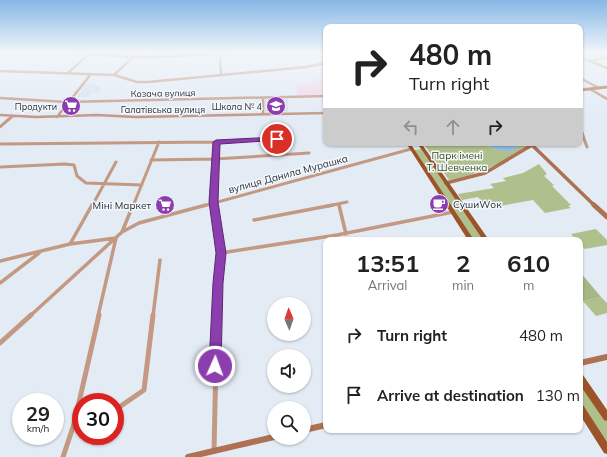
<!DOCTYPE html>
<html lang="en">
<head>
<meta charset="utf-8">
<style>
  body { margin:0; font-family:Mulish,sans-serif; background:#f6f6f6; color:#222; height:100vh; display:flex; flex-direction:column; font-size:15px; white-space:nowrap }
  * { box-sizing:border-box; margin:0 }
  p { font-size:13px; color:#767676 }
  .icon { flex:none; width:22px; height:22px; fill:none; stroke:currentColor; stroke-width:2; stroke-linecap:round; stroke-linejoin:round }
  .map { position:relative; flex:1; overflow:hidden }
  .sheet { position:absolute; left:323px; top:237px; width:260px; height:196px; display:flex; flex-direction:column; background:#fff; border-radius:8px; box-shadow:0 1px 3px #0004 }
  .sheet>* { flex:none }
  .hud { position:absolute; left:323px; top:24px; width:260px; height:122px; border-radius:8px; box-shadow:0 1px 3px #0004; background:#fff; color:#222; overflow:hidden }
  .needle { width:26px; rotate:358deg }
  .controls { position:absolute; left:267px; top:297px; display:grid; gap:8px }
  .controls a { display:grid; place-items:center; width:44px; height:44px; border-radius:50%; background:#fff; box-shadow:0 1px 3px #0004; font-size:20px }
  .speed { position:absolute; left:12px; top:393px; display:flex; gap:8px; font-size:20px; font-weight:700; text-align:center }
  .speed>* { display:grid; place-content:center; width:52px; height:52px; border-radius:50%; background:#fff; box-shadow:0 1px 3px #0004; line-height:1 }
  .speed small { font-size:10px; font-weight:400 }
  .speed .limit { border:6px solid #d22; background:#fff; color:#111 }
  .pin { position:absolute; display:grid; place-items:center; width:34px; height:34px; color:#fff; margin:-17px; border:2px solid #fff; border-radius:50%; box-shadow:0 1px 4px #0007 }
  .me { position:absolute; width:44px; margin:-22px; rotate:2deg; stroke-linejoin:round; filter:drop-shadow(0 0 3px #0008) }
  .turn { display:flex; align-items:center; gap:14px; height:84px; padding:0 20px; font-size:18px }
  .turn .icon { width:52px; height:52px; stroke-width:2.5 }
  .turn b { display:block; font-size:28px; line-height:34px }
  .lanes { display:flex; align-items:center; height:38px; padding:0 20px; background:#0003; justify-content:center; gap:20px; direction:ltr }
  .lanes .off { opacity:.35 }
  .eta { display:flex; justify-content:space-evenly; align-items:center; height:68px; text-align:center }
  .eta b { font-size:24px; font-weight:700; line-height:28px }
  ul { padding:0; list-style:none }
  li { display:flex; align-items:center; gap:12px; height:60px; padding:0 20px }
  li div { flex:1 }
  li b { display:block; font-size:15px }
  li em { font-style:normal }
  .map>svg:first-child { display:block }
  .built { fill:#d4e1f1 }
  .industrial { fill:#eed9e8 }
  .green { fill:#b0c08d }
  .forest { fill:#a6b783 }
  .water { fill:#92bce3 }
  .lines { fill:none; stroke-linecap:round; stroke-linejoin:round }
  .street-far3 { stroke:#c49984; stroke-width:2.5 }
  .street-far2 { stroke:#c49984; stroke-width:3 }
  .street-far1 { stroke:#c49984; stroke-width:3.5 }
  .street { stroke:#c49984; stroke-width:5 }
  .secondary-far3 { stroke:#ae7151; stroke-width:3 }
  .secondary-far2 { stroke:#ae7151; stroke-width:3.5 }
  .secondary-far1 { stroke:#ae7151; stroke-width:5 }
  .secondary { stroke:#ae7151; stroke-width:6 }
  .primary { fill:#9d5329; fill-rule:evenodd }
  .route { fill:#8d3eae; stroke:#5c2871 }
  .labels { text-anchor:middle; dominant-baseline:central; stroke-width:3; stroke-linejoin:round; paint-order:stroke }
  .far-street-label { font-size:9px; fill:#2c2f33; stroke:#f3f8fe }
  .far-poi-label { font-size:9px; fill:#2c2f33; stroke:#f3f8fe; text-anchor:end }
  .park-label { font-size:10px; fill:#3f4d14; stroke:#f3f8fe }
  .street-label { font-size:10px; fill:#2c2f33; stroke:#f3f8fe }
  .poi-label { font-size:10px; fill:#2c2f33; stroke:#f3f8fe; text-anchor:start }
</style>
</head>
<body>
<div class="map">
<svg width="607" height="457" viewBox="0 0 607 457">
  <rect width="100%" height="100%" fill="#e3ebf5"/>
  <path class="built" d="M96,82L94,86H101L99,93H91L87,97H76L78,96L86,83Z
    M288,99V112L265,113L264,100Z"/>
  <path class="industrial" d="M326,78V95H298L296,84L314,83V79Z"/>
  <path class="green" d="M423,143H484C496,152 506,152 518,146V143H527L529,145C499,164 484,173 449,180Z
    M421,149L484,240H473L414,150Z
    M539,164L547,174L544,176L554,185L552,186L571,205L568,206L571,208L545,213L533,200L500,206L497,202L484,204L478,197L462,200L458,194L494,188L490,184L506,181L503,178L523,173Z
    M596,229L607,240V245L585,249L580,244V240H577L571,234Z
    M601,297L607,303V313L596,316L583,301Z
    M580,380L607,420V443L580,402Z"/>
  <path class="forest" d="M580,272L601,297L583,301L580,297Z"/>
  <path class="water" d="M484,143L519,144C514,158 492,149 484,143Z"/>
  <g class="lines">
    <path class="street-far3" d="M220,53L221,75
      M596,53L606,57
      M580,57L607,68
      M592,61L607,57
      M0,71L114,75L137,82H148L306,67L326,63
      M68,73L89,54
      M114,75L133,57
      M580,78L599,88
      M590,89L607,99
      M0,98L67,102L326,96
      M263,98V114
      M0,115L36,117L97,115L136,117L326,113
      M57,117L91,74
      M8,120L13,116"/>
    <path class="street-far2" d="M0,127L9,119
      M580,127L587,147
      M0,144L216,142L277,139L280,141L282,155
      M151,160L215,159L309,153
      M1,167L65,164L74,165L77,176L86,183L142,185
      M339,204V206
      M92,206L116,162
      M133,206L159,142
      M203,206L411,149
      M215,206L216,142
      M328,206L347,202"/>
    <path class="street-far1" d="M214,205L221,253L216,316
      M339,205L346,234
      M254,220L333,205
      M122,232L133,205
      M70,244L92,205
      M221,253L337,235L453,212
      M0,261L70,244L116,238L98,316
      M0,283L39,253
      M30,316L122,232L139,223L206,205
      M153,316L160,260"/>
    <path class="street" d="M0,343L31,315
      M115,410L144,390L153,315
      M74,424L81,422
      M214,451L217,315
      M63,457L74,424L99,315"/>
    <path class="secondary-far3" d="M66,53L145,57L239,53
      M580,90L607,87"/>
    <path class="secondary-far2" d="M532,145L595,206
      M446,183L485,173L532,145L529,143"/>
    <path class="secondary-far1" d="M594,205L607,217"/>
    <path class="secondary" d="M580,363L607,357
      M304,430L326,425
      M188,457L274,437"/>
    <path class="primary" d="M406,143H410L474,240H468Z
      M417,143H421L489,240H483Z
      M580,374L583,375L607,410V421L604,420L580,385Z
      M580,404L583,405L607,442V454L604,453L580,415Z"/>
  </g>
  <linearGradient id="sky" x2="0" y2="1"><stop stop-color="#85b7e6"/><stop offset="0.45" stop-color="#f2f6fa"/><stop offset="1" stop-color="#f2f6fa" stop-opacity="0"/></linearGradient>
  <rect width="607" height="117" fill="url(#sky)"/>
  <path class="route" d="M277,137H280V140L220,144L218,202L226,253L223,283L221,366L219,371L215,373L211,371L209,366L213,283L216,253L209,202L213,142L216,140Z"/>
  <defs>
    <g id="supermarket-disc" transform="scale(1)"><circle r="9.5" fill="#8d3eae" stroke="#f3f8fe"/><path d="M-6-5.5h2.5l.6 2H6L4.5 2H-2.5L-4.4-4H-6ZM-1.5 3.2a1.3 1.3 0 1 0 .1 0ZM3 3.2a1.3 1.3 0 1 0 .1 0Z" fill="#fff"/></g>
    <g id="school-disc" transform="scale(1)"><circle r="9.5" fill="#8d3eae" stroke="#f3f8fe"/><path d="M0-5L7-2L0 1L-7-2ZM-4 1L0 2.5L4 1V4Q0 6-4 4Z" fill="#fff"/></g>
    <g id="cafe-disc" transform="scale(1)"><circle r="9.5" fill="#8d3eae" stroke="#f3f8fe"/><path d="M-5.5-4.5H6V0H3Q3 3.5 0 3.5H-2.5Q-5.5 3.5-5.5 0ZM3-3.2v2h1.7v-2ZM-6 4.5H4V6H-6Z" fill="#fff"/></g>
  </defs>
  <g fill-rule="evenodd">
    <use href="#supermarket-disc" x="71" y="106"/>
    <use href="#school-disc" x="276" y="106"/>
    <use href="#cafe-disc" x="439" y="204"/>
    <use href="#supermarket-disc" x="165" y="205"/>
  </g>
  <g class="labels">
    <g class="far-street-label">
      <text transform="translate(163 93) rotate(-1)">Козача вулиця</text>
      <text x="163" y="109">Галатівська вулиця</text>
    </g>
    <g class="far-poi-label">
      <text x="57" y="106">Продукти</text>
      <text x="262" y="106">Школа № 4</text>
    </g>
    <g class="park-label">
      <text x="457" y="155">Парк імені<tspan x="457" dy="12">Т. Шевченка</tspan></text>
    </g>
    <g class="street-label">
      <text transform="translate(288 174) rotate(-15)">вулиця Данила Мурашка</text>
    </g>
    <g class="poi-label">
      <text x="453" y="204">СушиWок</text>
      <text x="151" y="205" text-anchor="end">Міні Маркет</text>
    </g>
  </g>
</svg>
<div class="controls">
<a><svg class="needle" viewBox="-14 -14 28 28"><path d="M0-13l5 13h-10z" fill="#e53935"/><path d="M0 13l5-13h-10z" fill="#767676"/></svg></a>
<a><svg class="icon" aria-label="sound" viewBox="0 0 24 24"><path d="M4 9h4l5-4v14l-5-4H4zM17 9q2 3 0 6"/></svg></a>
<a><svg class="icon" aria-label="search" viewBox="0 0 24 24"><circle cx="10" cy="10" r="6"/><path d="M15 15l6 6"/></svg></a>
</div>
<div class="speed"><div>29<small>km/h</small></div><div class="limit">30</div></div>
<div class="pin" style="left:277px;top:139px;background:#d93025"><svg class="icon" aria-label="arrive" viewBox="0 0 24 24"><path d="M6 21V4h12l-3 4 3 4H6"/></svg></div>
<svg class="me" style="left:215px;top:366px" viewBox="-20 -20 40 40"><circle r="17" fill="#8d3eae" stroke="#fff" stroke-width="3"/><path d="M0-11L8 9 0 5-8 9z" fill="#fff"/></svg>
<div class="hud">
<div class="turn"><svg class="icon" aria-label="right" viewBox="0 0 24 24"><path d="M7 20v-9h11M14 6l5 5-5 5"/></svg><div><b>480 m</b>Turn right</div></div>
<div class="lanes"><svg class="icon off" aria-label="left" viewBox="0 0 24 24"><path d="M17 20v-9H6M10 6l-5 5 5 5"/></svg><svg class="icon off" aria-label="ahead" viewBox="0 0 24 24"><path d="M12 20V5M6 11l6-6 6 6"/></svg><svg class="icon" aria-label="right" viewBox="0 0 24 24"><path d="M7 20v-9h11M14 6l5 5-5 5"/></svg></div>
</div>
<section class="sheet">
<div class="eta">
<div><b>13:51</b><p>Arrival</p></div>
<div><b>2</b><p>min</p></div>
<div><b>610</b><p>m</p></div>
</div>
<ul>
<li><svg class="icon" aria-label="right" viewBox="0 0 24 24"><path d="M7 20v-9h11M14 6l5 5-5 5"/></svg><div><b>Turn right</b></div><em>480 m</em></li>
<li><svg class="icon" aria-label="arrive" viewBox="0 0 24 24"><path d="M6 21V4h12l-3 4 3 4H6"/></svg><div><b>Arrive at destination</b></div><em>130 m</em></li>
</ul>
</section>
</div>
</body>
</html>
